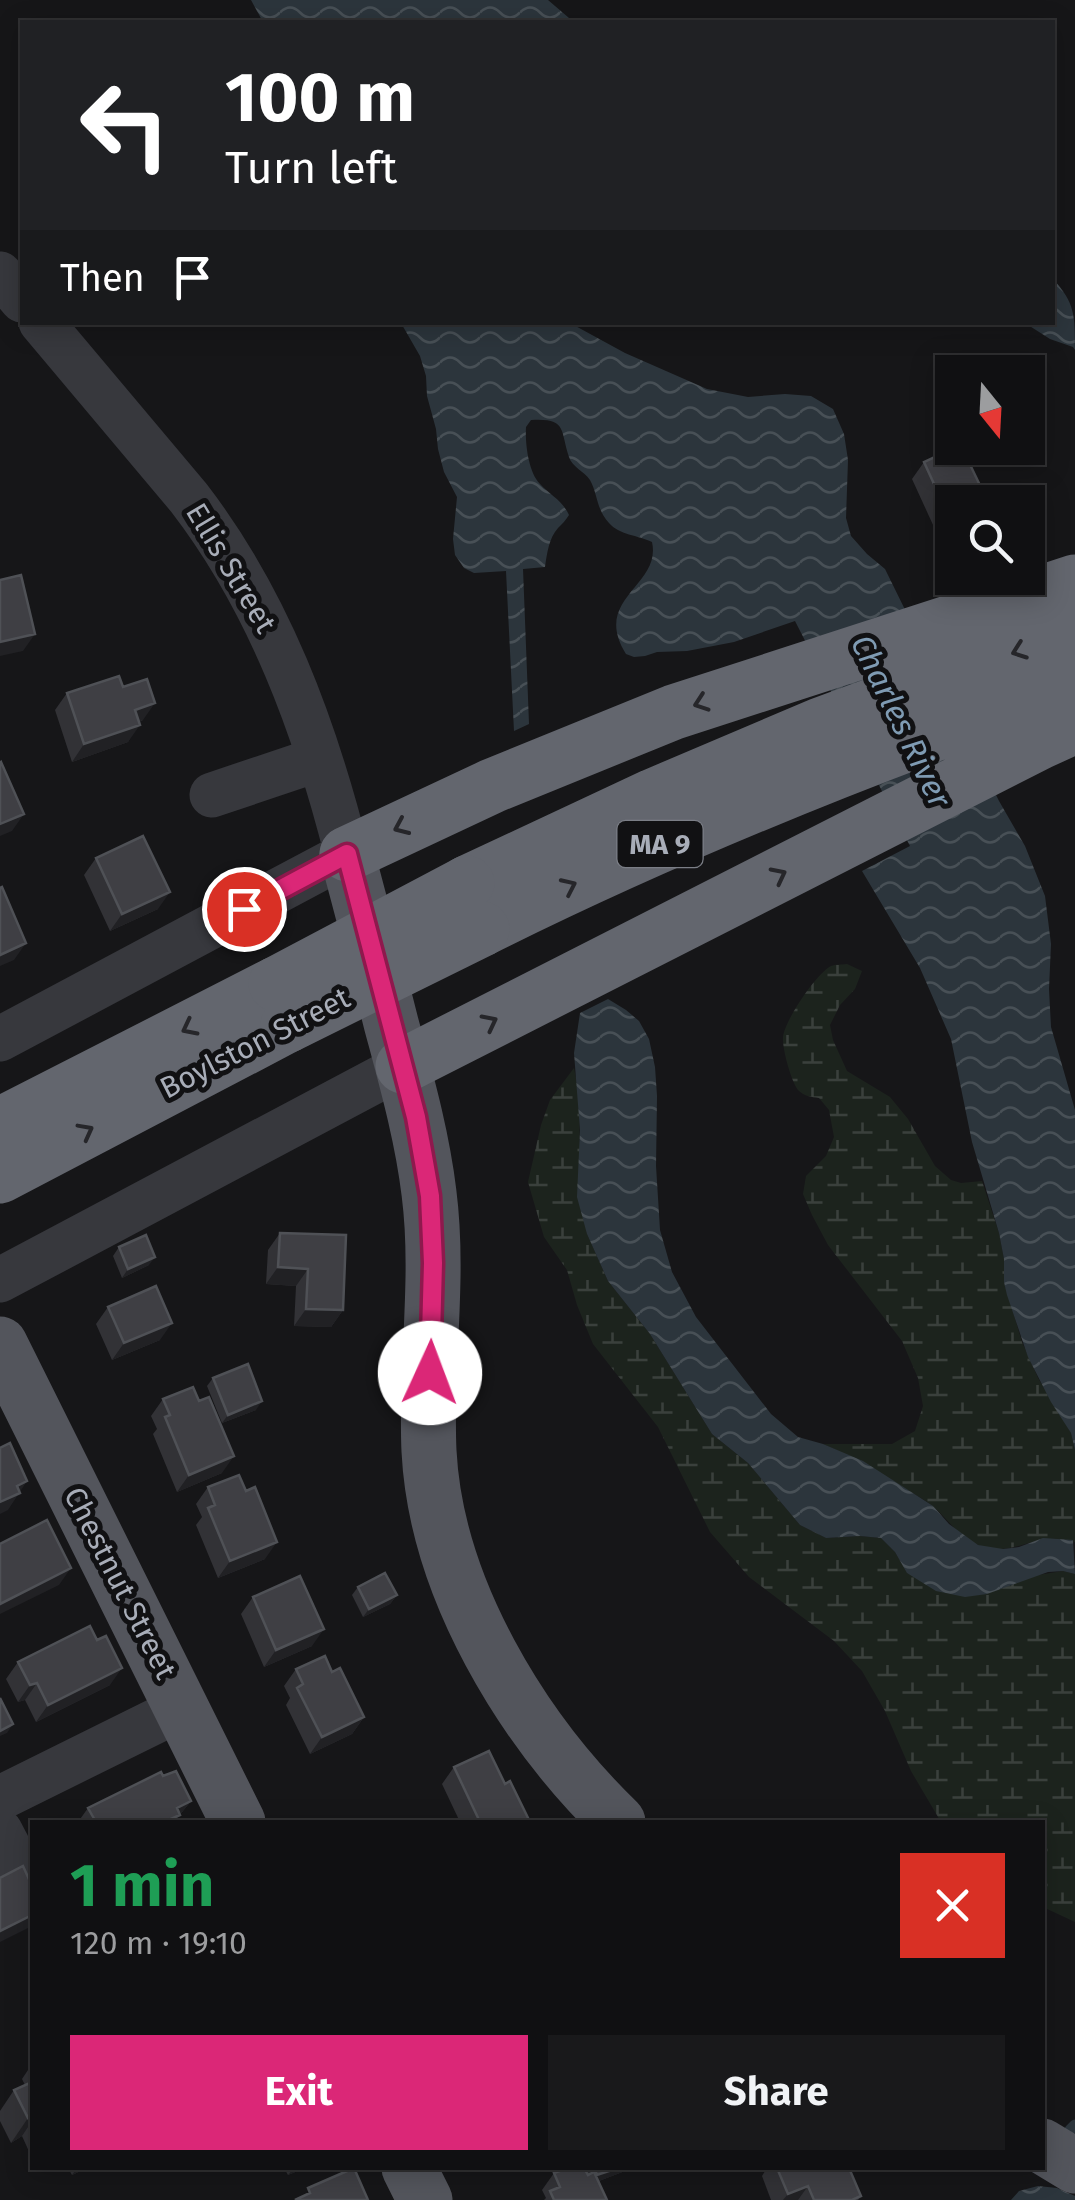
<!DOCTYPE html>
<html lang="en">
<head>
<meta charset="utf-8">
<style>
  body { margin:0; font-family:"Fira Sans",sans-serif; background:#19191b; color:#f1f3f6; height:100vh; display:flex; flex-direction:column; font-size:38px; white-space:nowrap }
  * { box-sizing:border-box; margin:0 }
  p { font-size:32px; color:#9c9d9f }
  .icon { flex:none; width:55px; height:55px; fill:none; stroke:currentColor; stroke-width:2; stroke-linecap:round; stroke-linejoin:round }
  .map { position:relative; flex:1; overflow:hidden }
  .drawer { position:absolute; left:30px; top:1820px; width:1015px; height:350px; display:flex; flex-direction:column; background:#101012; border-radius:0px; box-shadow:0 5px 25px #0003,0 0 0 2px #303032 }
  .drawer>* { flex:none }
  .top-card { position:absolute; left:20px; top:20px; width:1035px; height:305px; border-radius:0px; box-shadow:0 5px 25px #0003,0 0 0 2px #303032; background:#202124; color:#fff; overflow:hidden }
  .needle { width:65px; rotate:162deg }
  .tools { position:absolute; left:935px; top:355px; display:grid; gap:20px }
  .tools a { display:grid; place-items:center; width:110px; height:110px; border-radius:0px; background:#101012; box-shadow:0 5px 25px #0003,0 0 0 2px #303032; font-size:50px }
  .pin { position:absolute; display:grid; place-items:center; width:85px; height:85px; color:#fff; margin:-42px; border:5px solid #fff; border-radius:50%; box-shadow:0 2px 10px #0007 }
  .me { position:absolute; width:110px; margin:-55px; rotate:2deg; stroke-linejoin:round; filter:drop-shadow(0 0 8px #0008) }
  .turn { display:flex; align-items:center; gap:35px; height:210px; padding:0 40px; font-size:45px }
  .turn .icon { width:130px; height:130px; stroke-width:2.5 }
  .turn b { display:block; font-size:70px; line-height:85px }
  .then { display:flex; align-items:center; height:95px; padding:0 40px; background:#0003; gap:20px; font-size:38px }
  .round { display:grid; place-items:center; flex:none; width:105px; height:105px; border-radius:0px; background:#19191b }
  .headline { display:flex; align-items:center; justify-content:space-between; height:170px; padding:0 40px }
  h1 { font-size:60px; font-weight:700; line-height:75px; color:#1e9e55 }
  .button { display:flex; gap:20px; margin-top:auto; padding:20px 40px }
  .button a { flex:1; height:115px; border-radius:0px; background:#db2777; color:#fff; font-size:40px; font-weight:700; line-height:115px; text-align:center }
  .button a+a { background:#19191b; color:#f1f3f6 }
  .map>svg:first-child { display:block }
  .wetland { fill:url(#wetland-marsh) }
  .water { fill:url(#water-waves) }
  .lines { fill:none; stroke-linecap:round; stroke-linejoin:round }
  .stream { stroke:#2c353c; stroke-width:11 }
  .minor { stroke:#37383d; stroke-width:45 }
  .major { stroke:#53555c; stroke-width:55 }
  .highway { stroke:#63666e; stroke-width:55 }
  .highway-bridge { stroke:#63666e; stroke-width:55 }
  .wall { fill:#323236 }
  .shaded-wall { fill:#212124 }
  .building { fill:#3f3f44; stroke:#4f5156; stroke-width:2.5 }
  .oneway { stroke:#26262a }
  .route-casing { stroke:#8e194d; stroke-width:25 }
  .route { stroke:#db2777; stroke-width:18 }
  .labels { text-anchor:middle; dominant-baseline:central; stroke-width:10; stroke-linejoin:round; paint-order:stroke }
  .shield { fill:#111113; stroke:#7b7e86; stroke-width:2.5 }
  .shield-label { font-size:28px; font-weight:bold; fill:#a8adb8 }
  .street-label { font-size:30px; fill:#a8adb8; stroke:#111113 }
  .water-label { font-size:32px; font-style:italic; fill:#7f9bb3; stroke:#111113 }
</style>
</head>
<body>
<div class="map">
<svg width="1075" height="2200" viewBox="0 0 1075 2200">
  <defs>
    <pattern id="wetland-marsh" width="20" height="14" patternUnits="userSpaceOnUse" patternTransform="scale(2.5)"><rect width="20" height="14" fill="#1c231d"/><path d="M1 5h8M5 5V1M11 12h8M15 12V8" fill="none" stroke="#3a403c"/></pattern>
    <pattern id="water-waves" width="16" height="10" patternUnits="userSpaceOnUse" patternTransform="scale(2.5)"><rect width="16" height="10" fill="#2c353c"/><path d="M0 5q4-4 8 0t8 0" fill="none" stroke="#485056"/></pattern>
  </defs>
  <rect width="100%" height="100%" fill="#161618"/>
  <path class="wetland" d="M847,964L862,971L855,989L840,1005L830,1025L833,1040L847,1071L890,1097L908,1119L935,1166L951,1180L961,1183L982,1181L999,1233L1004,1259V1282L1022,1342L1038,1378L1071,1433L1075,1450V1542C1035,1529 1013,1560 978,1545C957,1536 947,1517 931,1505C921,1497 908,1491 898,1485C872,1469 851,1456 823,1444H892L915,1431L923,1406L918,1378L902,1341L828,1245L812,1215L803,1194L806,1176L826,1156L834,1137L829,1110L819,1098C811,1097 804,1096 798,1090C791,1081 782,1048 783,1037C785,1020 816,974 831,966C836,964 841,965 847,964Z
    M574,1068L579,1095L580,1160L587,1234L608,1281L650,1334L712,1434L748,1463L800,1525L826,1538L860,1536L881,1538L895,1552L908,1574L1032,1576L1063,1571L1075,1574V1922L1043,1907L1042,1822H941L911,1771L885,1711L862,1671L834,1641L749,1577L710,1532L658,1427L593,1344L577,1305L567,1270L544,1237L528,1182L541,1125L550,1100Z"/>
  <path class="water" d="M251,0H548L569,18L580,22H263Z
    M1053,279C1075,303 1075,315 1075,350L1073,347L1050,339L1025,323L1052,322Z
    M401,323H570L625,353L707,389L748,397L785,394L811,396L833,409L844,434L848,460L846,518L851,536L867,554L885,569L999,801L1025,846L1045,896L1051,944L1049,989L1051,1027L1075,1110V1450L1071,1433L1051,1402L1028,1357L1007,1295L1004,1282V1259L999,1233L972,1142L951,1039L920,968L862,871L910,846L795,621L734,642L687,651L657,652L645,656L634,657L626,654C591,598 662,586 652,542C638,535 619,535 609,523C596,509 598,494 590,480C584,471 572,467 569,457C560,429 567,418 531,420L526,427C525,442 528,472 540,484C550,495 562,500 569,515C566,520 562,524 558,528C549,538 547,553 545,567L523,569L529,724L514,731L506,571L474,573L464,568L455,555L453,539L457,497L444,472L438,449L436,429L427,396L426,376L420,356Z
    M608,999L626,1010L639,1021L649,1039L655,1067L657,1096L656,1166L660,1230L672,1272L696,1317L771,1414L798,1437L823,1444L863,1461L933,1506L949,1524L978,1545L1003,1549L1019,1547L1043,1538L1073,1540L1075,1574L1063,1571L1048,1572L987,1594L965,1597L936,1591L907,1573L895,1552L881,1538L860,1536L826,1538L800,1525L748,1463L712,1434L650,1334L608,1281L587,1234L577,1197L580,1130L574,1053L580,1013Z
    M1038,2186L1057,2188L1075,2196V2200H1011L1019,2191Z"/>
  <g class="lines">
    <path class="stream" d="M1070,2130L1075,2125"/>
    <path class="minor" d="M0,274L22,300
      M212,795L319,759
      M0,1039L347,854C315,727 269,602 189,498L41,322
      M0,1280L403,1066
      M0,1798L182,1708
      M0,1831L32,1892"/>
    <path class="major" d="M347,854C362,910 377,967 391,1023C406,1079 422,1135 429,1193C440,1279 425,1365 429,1451C436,1588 522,1729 618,1822
      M0,1344L238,1822
      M1042,2146L1075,2166
      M409,2168L425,2200"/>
    <path class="highway" d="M347,854L492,786L674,712L1075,582
      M467,883L653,796L820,725L1075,631
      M482,929C674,833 872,754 1075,683
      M403,1066L1040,742L1075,726
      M0,1125L276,984
      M0,1176L288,1025"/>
    <path class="highway-bridge" d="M276,984L467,883
      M288,1025L482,929"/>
  </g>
  <path class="wall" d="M924,462L952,502V532L939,538L912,479Z
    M123,687L143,720L139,722L128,742L72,762L55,710L67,693Z
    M96,858L158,909L110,931L84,875Z
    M280,1233L343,1310L331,1327L294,1326L296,1286L266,1284L268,1250Z
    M119,1247L149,1265L122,1278L113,1256Z
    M108,1307L160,1340L112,1360L96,1324Z
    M213,1378L256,1410L222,1423L207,1386Z
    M163,1399L199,1401L222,1473L177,1492L153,1434L157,1429L151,1416Z
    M208,1487L265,1559L218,1578L196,1525L202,1517L196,1504Z
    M358,1587L397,1595L390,1604L363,1617L352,1595Z
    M253,1597L312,1646L264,1667L241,1614Z
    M97,1640L110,1685L36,1722L25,1700L18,1702L6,1679L18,1662Z
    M296,1669L332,1672L364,1717L352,1734L310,1754L286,1705L290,1698L284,1686Z
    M454,1767L505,1784L530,1822H460L442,1784Z
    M163,1776L191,1801L174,1822H78L88,1808Z
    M32,2064V2158L22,2136L11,2143L0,2121V2111L14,2090L25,2085L22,2079Z
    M68,2168H87L72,2175Z
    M284,2168H305L288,2175Z
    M585,2168H627L625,2171L599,2181L607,2200H544L546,2198L542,2190L554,2173Z
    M767,2168H849L861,2196L858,2200H771L762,2176Z"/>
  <path class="shaded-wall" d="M952,520V532L939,538L951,521Z
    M35,634L23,651L0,656V642Z
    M155,703L143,720L123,727L135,710Z
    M140,725L128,742L72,762L84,744Z
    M24,814L12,831L0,836V824Z
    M170,892L158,909L110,931L122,914Z
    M26,943L14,960L0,966V955Z
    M155,1257L149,1265L122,1278L128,1269Z
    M278,1267L308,1269L296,1286L266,1284Z
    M306,1309L343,1310L331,1327L294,1326Z
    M172,1323L160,1340L112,1360L124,1343Z
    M262,1401L256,1410L222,1423L228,1415Z
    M234,1456L222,1473L177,1492L189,1475Z
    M27,1481L8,1510L0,1514V1502L17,1486Z
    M277,1542L265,1559L218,1578L230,1561Z
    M71,1568L59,1585L0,1614V1604Z
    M397,1595L390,1604L363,1617L369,1609Z
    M324,1629L312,1646L264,1667L276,1650Z
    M122,1668L110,1685L36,1722L48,1705Z
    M37,1683L25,1700L18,1702L30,1685Z
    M364,1717L352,1734L310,1754L322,1737Z
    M13,1724L7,1733L0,1736V1731Z
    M191,1801L174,1822H164L177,1808Z
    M32,1915V1926L0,1942V1931Z
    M32,2116V2121L22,2136L11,2143L28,2118Z
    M77,2168H87L72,2175Z
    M294,2168H305L288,2175Z
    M618,2168H627L625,2171L591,2184L597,2175Z
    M808,2186L798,2200H783L788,2194Z"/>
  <path class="building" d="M954,448H962L988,502H952L951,521L924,462Z
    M21,575L35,634L0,642V580Z
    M119,676L123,687L147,679L155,703L135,710L140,725L84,744L67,693Z
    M1,762L24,814L0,824V763Z
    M143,836L170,892L122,914L96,858Z
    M2,887L26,943L0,955V888Z
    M280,1233L346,1235L343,1310L306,1309L308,1269L278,1267Z
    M146,1235L155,1257L128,1269L119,1247Z
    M156,1286L172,1323L124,1343L108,1307Z
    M248,1364L262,1401L228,1415L213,1378Z
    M193,1387L199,1401L209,1397L234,1456L189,1475L165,1417L170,1415L163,1399Z
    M10,1443L27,1481L17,1486L20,1493L0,1502V1448Z
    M239,1475L246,1491L255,1487L277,1542L230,1561L208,1508L215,1505L208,1487Z
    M47,1520L71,1568L0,1604V1544Z
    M385,1573L397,1595L369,1609L358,1587Z
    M300,1576L324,1629L276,1650L253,1597Z
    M90,1626L97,1640L106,1636L122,1668L48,1705L37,1683L30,1685L18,1662Z
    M325,1656L332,1672L340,1668L364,1717L322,1737L297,1688L303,1684L296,1669Z
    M0,1698L13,1724L0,1731Z
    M489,1751L505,1784L510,1781L530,1822H480L454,1767Z
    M176,1771L191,1801L177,1808L180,1815L164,1822H96L88,1808L161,1772L163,1776Z
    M23,1866L32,1886V1915L0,1931V1878Z
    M32,2082V2116L28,2118L14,2090Z
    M354,2168L368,2200H295L310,2193L308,2188Z
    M568,2168H584L588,2175L594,2172L607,2200H554L550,2191L560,2187L554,2173Z
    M594,2168H618L597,2175Z
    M777,2168H849L861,2196L852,2200H814L808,2186L788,2194Z"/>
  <defs><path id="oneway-chevron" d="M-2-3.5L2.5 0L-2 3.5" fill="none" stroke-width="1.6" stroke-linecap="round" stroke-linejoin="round" transform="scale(2.5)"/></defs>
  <g class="oneway">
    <use href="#oneway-chevron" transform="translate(1019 651) rotate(160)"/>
    <use href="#oneway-chevron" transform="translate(701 703) rotate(161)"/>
    <use href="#oneway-chevron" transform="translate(401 827) rotate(156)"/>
    <use href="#oneway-chevron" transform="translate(779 875) rotate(-27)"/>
    <use href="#oneway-chevron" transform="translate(569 886) rotate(-25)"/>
    <use href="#oneway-chevron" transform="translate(490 1022) rotate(-27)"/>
    <use href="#oneway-chevron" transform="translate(189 1028) rotate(153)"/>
    <use href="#oneway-chevron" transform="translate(86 1131) rotate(-28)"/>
  </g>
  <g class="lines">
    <g class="route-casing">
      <path id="route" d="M244,909L347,854L416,1117L424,1162L430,1196L433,1263L430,1373"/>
    </g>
    <use href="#route" class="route"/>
  </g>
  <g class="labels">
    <rect class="shield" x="617.5" y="821" width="85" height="46" rx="8"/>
    <g class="shield-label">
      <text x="660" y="844">MA 9</text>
    </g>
    <g class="street-label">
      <text transform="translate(231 568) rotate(59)">Ellis Street</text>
      <text transform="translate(255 1043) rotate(-27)">Boylston Street</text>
      <text transform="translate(120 1583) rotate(63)">Chestnut Street</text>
    </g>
    <g class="water-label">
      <text transform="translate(901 721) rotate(64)">Charles River</text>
    </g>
  </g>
</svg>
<div class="tools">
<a><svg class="needle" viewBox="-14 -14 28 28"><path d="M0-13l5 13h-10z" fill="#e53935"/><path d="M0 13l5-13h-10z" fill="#9c9d9f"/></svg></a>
<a><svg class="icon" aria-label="search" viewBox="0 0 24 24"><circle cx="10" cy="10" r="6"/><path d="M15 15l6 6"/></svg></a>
</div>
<div class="pin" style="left:244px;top:909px;background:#d93025"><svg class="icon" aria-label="arrive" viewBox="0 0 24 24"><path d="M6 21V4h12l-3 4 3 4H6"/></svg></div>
<svg class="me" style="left:430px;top:1373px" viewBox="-20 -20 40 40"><circle r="19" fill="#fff"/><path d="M0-13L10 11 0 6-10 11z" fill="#db2777"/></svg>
<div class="top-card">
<div class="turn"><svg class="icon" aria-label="left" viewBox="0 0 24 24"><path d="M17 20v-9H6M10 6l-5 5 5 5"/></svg><div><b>100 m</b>Turn left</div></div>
<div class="then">Then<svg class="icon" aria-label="arrive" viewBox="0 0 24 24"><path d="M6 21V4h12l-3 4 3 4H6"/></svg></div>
</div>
<section class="drawer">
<div class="headline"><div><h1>1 min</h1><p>120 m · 19:10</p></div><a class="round" style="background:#d93025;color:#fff"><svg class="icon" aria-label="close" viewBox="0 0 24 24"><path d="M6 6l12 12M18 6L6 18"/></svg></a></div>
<div class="button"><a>Exit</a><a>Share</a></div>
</section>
</div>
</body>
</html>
